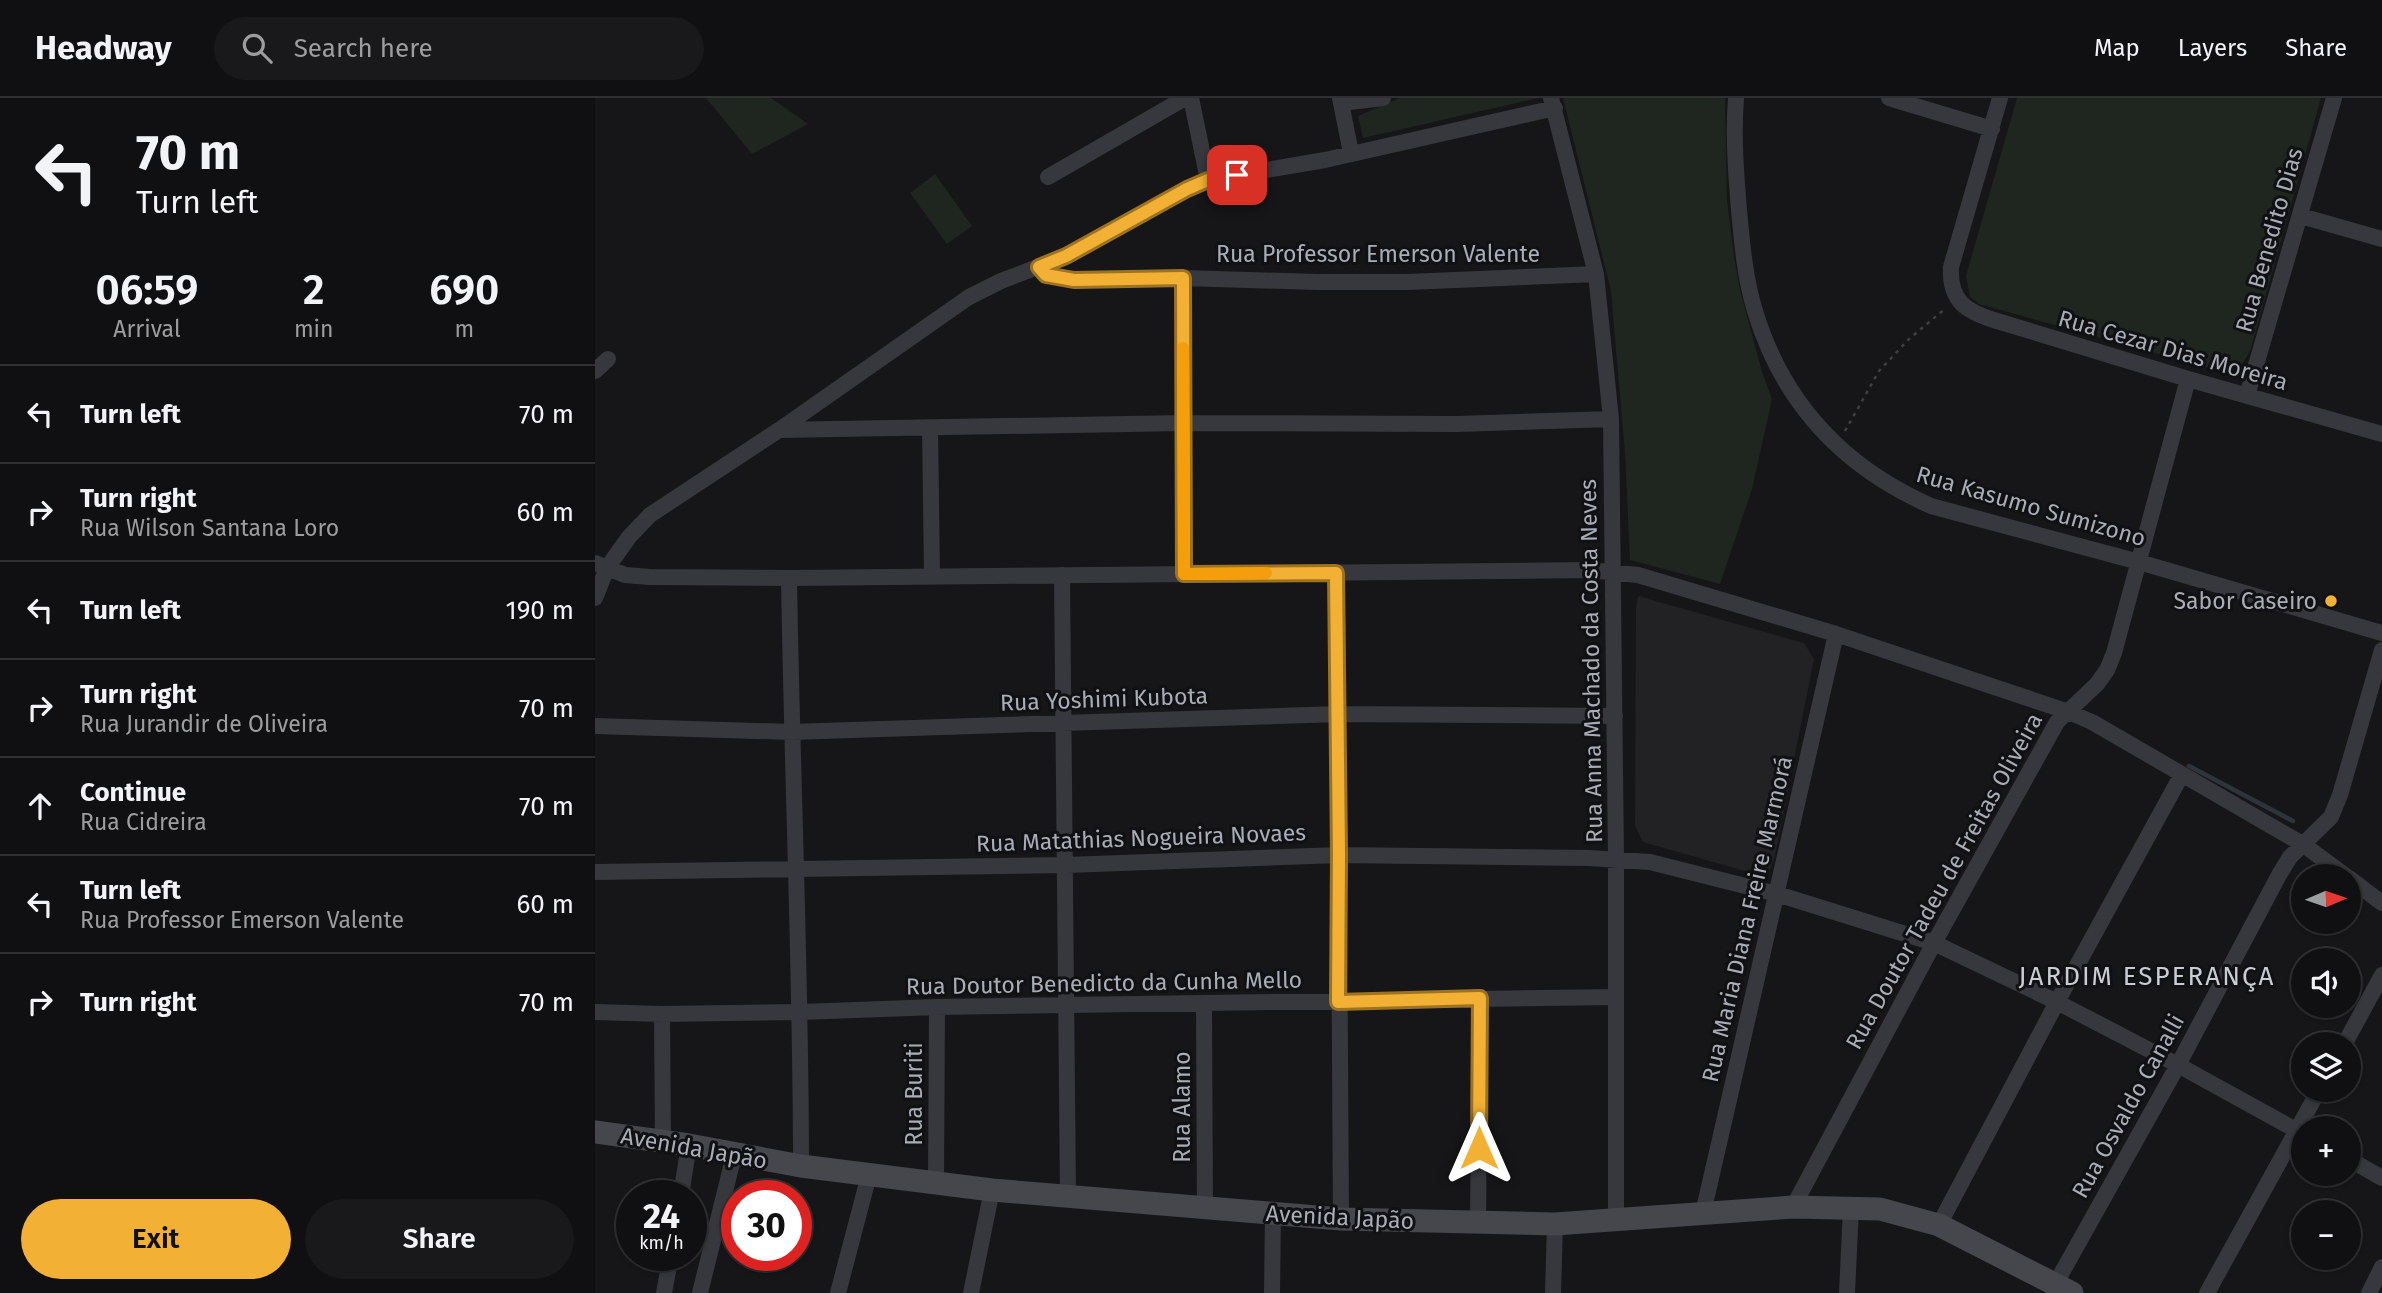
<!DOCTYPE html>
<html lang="en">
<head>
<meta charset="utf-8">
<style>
  body { margin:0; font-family:"Fira Sans",sans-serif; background:#19191b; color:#f1f3f6; height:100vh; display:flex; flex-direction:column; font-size:26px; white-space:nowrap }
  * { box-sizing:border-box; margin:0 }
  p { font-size:23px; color:#9c9d9f }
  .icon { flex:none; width:38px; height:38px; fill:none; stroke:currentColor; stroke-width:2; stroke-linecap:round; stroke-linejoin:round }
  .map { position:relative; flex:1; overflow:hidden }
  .panel { display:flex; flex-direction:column; background:#101012; width:595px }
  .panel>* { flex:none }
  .top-card { background:#101012; color:#f1f3f6; overflow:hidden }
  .needle { width:46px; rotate:88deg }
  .fabs { position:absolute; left:1696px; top:766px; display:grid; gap:14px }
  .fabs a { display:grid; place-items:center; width:70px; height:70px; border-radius:50%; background:#101012; box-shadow:0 2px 5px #0004,0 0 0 2px #303032; font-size:35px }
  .speed { position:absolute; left:21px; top:1082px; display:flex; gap:14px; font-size:35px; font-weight:700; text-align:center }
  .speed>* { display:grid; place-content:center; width:91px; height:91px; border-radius:50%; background:#101012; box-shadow:0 2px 5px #0004,0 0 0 2px #303032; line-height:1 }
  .speed small { font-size:18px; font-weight:400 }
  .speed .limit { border:10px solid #d22; background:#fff; color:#111 }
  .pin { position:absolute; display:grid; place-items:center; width:60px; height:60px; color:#fff; margin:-30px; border-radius:14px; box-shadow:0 4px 10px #0006 }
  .me { position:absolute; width:77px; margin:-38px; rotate:0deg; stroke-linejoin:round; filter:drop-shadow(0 0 5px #0008) }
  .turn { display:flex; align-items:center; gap:24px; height:147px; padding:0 21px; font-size:32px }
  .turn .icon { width:91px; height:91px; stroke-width:2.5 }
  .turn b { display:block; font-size:49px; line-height:60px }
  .eta { display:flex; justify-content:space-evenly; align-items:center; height:119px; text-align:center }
  .eta b { font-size:42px; font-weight:600; line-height:49px }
  .button { display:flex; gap:14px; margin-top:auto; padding:14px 21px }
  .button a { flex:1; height:80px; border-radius:42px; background:#f2b134; color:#111; font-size:28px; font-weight:600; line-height:80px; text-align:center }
  .button a+a { background:#19191b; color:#f1f3f6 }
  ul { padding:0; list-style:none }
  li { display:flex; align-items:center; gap:21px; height:98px; padding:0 21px; border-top:2px solid #303032 }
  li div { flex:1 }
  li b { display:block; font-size:26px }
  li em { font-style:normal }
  header { display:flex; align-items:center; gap:42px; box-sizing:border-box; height:98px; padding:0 35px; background:#101012; border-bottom:2px solid #303032 }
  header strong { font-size:33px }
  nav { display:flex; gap:38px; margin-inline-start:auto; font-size:24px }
  .search { width:490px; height:63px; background:#19191b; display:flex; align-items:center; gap:18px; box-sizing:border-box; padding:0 24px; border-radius:38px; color:#9c9d9f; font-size:26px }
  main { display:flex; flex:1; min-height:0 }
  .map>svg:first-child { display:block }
  .built { fill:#222225 }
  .green { fill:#1e261f }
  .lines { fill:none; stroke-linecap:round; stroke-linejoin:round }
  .stream { stroke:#2c353c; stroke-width:4.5 }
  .path { stroke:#3d3f44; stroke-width:2.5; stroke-dasharray:3.5 5; stroke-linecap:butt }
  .minor { stroke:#37383d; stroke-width:16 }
  .secondary { stroke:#45474d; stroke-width:23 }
  .route-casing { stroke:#9d7322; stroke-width:18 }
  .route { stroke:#f2b134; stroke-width:12 }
  .slow { stroke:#f59e0b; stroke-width:12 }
  .poi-dot { fill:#f2b134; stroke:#111113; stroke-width:2.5 }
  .labels { text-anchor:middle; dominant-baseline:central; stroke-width:6; stroke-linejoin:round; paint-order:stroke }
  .street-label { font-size:23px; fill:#a8adb8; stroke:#111113 }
  .poi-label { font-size:23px; fill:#a8adb8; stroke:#111113; text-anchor:end }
  .quarter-label { font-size:26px; letter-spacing:2px; fill:#c9ccd4; stroke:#111113 }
</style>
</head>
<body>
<header>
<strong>Headway</strong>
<div class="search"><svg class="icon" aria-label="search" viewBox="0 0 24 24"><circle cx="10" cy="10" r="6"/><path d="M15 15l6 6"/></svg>Search here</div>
<nav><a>Map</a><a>Layers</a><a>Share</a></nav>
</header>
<main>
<section class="panel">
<div class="top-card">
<div class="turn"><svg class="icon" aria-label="left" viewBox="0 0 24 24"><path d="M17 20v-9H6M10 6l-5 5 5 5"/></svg><div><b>70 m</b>Turn left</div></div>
</div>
<div class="eta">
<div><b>06:59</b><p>Arrival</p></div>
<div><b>2</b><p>min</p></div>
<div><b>690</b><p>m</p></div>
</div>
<ul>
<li><svg class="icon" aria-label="left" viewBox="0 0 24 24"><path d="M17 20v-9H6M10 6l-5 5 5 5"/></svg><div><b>Turn left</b></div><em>70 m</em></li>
<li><svg class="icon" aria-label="right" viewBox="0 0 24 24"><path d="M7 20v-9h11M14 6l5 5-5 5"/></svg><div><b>Turn right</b><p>Rua Wilson Santana Loro</p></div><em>60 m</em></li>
<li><svg class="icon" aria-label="left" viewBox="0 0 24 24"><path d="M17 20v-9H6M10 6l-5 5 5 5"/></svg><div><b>Turn left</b></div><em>190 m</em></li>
<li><svg class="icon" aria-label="right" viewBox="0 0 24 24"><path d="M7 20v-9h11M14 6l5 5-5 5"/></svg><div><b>Turn right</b><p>Rua Jurandir de Oliveira</p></div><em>70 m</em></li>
<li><svg class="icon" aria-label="ahead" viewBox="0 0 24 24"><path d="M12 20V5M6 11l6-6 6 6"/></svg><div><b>Continue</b><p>Rua Cidreira</p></div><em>70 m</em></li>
<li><svg class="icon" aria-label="left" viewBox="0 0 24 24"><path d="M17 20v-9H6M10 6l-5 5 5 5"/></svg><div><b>Turn left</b><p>Rua Professor Emerson Valente</p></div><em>60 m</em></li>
<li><svg class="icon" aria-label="right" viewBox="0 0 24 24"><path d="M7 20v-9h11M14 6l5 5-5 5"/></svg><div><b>Turn right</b></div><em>70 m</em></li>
</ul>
<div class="button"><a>Exit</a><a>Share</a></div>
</section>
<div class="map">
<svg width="1787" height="1195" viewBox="0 0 1787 1195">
  <rect width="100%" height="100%" fill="#161618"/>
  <path class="built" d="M1043,498L1209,545L1219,561L1179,762L1173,775L1164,777L1048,744L1040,728L1041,510Z"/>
  <path class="green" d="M111,0H176L213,26L157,56Z
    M805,0H943L768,40L763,18Z
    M968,0H1130L1132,102L1139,158L1145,192L1167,274L1177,301L1157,391L1125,486L1035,462L1030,356L1016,193Z
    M1422,0H1726L1656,250C1643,280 1633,274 1604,267L1384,206L1375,199L1371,178Z
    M340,76L377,128L352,146L315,95Z"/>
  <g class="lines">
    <path class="stream" d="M1594,668L1698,723"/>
    <path class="path" d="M1250,333L1284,273L1314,241L1351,210"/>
    <path class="minor" d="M596,0L613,82
      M745,0L756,55
      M956,0L1001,176L1016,321L1021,760V1121
      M1141,0C1138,37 1141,75 1144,112C1147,145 1150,181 1160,213C1188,306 1248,369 1336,408L1544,464L1787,535
      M1294,0L1397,31
      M1405,0L1356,169C1354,204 1372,214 1402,223L1593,281L1787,336
      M746,5L788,0
      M453,79L590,0
      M1706,118L1787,141
      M444,169L451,177L479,182L588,180L722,184H813L1001,176
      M588,180L589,476
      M0,273L13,261
      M1652,298L1739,0
      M335,330L337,477
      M184,332L588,325L862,326L1016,321
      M0,465L30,477L55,479L194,480L995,472L1043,477L1241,536L1471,613L1497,624L1709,747L1752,779
      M742,475L746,1121
      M467,477L473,1100
      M194,480C197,676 206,872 206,1068
      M0,500L12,470L34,439L55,417L184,332L374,199L406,183L471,158L592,91L613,82L730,62L960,10
      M0,628L197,634L743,616L1020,618
      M0,774L471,767L744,757L994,760L1055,764L1182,796L1339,845L1462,904L1583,967L1708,1036
      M1754,780L1787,805
      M609,907L610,1111
      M0,914L67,916L206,914L342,909L1020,899
      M67,916L68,1044
      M1749,947L1787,877
      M1754,1061L1787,1080
      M341,1084L342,909
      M86,1097L94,1047
      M1198,1109L1339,845L1462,624L1502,586L1512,572L1519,555L1593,281
      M1108,1115L1241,536
      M883,1125L885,899
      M1344,1127L1462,904L1586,678
      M1461,1185L1583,967L1684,777L1695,759L1736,719L1745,697L1787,552
      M69,1195L76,1157
      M105,1195L139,1057
      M243,1195L274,1077
      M376,1195L397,1092
      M677,1195L678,1116
      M958,1195L960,1126
      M1252,1195L1256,1109
      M1612,1195L1724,992
      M1774,1195L1787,1169"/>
    <path class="secondary" d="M0,1034L94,1047L206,1068L397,1092L746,1121L960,1126L1198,1109L1285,1111L1344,1127L1477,1195"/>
  </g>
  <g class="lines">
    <g class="route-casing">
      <path id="route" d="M642,77L613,82L592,91L471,158L444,169L451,177L479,182L588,180L589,476L741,475L744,757L743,904L885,900L884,1050"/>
    </g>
    <use href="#route" class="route"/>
    <path class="slow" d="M588,250L589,476L671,475"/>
  </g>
  <circle class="poi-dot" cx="1736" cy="503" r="7"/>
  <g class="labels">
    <g class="street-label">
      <text transform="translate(1674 142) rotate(-74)">Rua Benedito Dias</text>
      <text x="783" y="156">Rua Professor Emerson Valente</text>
      <text transform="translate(1578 252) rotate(16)">Rua Cezar Dias Moreira</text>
      <text transform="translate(1436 408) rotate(16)">Rua Kasumo Sumizono</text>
      <text transform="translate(996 563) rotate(-91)">Rua Anna Machado da Costa Neves</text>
      <text transform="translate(509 601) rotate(-2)">Rua Yoshimi Kubota</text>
      <text transform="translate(546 740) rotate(-2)">Rua Matathias Nogueira Novaes</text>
      <text transform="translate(1349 783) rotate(-61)">Rua Doutor Tadeu de Freitas Oliveira</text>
      <text transform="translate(1152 821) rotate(-77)">Rua Maria Diana Freire Marmorá</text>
      <text transform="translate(509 885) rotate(-1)">Rua Doutor Benedicto da Cunha Mello</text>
      <text transform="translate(319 996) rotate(-90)">Rua Buriti</text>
      <text transform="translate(1533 1008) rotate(-61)">Rua Osvaldo Canalli</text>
      <text transform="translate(587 1009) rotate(-90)">Rua Alamo</text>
      <text transform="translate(99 1050) rotate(10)">Avenida Japão</text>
      <text transform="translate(745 1119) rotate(3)">Avenida Japão</text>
    </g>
    <g class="poi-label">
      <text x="1722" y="503">Sabor Caseiro</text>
    </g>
    <g class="quarter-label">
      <text x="1552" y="878">JARDIM ESPERANÇA</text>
    </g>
  </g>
</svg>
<div class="fabs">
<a><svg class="needle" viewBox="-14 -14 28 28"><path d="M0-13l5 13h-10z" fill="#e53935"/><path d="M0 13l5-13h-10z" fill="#9c9d9f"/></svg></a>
<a><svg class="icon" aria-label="sound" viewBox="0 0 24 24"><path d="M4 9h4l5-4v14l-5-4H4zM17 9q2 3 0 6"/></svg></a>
<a><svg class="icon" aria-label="layers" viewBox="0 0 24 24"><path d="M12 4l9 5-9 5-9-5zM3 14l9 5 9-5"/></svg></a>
<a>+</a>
<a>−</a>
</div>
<div class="speed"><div>24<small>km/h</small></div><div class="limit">30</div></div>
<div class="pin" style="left:642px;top:77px;background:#d93025"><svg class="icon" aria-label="arrive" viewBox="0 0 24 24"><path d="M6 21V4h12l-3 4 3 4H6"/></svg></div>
<svg class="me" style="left:884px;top:1050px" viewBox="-20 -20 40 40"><path d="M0-17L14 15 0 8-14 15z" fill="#f2b134" stroke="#fff" stroke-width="4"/></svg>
</div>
</main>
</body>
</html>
